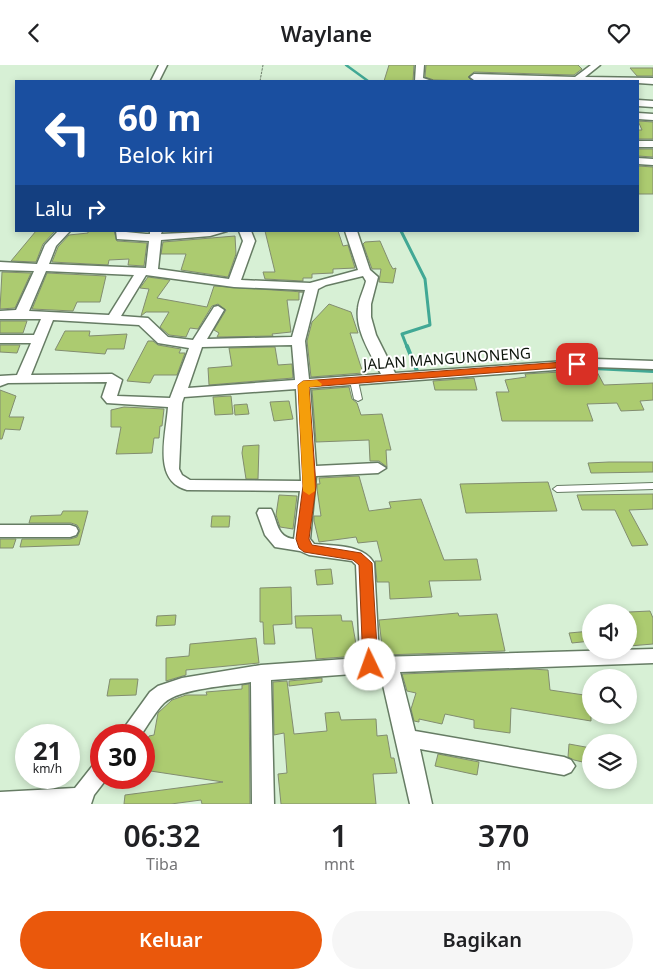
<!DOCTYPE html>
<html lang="id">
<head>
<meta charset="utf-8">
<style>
  body { margin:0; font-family:"Noto Sans",sans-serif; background:#f6f6f6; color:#202124; height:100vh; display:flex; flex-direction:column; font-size:19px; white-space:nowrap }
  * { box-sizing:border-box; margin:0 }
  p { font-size:16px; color:#757577 }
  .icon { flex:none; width:28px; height:28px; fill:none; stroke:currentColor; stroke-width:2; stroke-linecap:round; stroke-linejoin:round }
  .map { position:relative; height:739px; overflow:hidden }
  .panel { display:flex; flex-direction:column; background:#fff; flex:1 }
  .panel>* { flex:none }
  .hud { position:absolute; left:15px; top:15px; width:624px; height:152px; border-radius:0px; box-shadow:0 2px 8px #0003; background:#1a4fa0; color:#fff; overflow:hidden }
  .fabs { position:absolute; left:582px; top:539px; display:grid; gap:10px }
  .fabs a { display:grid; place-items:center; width:55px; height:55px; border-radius:50%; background:#fff; box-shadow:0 2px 8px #0003; font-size:25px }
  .speed { position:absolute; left:15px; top:659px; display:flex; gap:10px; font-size:25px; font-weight:700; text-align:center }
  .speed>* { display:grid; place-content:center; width:65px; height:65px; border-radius:50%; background:#fff; box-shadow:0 2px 8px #0003; line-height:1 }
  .speed small { font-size:12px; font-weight:400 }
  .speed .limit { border:8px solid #d22; background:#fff; color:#111 }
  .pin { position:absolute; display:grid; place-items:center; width:42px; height:42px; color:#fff; margin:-21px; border-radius:10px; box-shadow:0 2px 8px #0006 }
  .me { position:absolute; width:55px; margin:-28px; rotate:357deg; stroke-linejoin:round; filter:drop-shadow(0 0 4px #0008) }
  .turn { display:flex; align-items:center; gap:18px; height:105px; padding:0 20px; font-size:22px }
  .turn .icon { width:65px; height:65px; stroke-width:2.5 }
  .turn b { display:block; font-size:35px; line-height:42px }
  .then { display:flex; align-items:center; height:48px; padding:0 20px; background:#0003; gap:10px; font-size:19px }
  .eta { display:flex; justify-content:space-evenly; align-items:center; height:85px; text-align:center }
  .eta b { font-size:30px; font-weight:600; line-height:35px }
  .cta { display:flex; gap:10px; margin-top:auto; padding:10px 20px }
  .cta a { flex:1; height:58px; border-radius:30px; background:#ea580c; color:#fff; font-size:20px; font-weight:600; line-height:58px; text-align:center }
  .cta a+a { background:#f6f6f6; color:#202124 }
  header { display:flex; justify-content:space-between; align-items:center; height:65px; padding:0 20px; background:#fff; font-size:22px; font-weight:600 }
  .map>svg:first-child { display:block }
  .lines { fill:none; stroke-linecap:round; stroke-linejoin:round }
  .stream-far2 { stroke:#41a895; stroke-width:2.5 }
  .stream-far1 { stroke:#41a895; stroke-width:3 }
  .stream { stroke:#41a895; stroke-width:4 }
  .building { fill:#accb70; stroke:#828d70 }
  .service-casing { stroke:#667c64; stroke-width:2 }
  .minor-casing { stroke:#667c64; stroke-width:3 }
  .path { stroke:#6c7c6a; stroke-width:1; stroke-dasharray:2.5 1; stroke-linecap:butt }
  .service { fill:#fff; fill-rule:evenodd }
  .minor { fill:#fff; fill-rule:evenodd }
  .route { fill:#ea580c; stroke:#983908 }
  .slow { fill:#f59e0b }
  .labels { text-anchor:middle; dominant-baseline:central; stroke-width:4; stroke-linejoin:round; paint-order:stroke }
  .street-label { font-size:15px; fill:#0d150c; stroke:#fff }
</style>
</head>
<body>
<header><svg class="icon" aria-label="back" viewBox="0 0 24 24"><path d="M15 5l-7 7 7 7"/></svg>Waylane<svg class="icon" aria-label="heart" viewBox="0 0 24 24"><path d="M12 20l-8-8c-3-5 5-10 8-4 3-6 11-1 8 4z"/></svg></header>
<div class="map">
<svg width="653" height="739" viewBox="0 0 653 739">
  <rect width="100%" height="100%" fill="#d7f0d5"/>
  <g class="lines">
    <path class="stream-far2" d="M346,0L368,16"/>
    <path class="stream-far1" d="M401,166L425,214L430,260L402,269L407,282"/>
    <path class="stream" d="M407,281L419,311
      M558,305L594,303L653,306"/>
  </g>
  <path class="building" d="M389,0H414L413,16H384Z
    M426,0H578L582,4L574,10L474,7L468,12L472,16L434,15L425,12Z
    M630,3H653V11H637Z
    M638,56L653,57V74H638V65H642Z
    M638,84H653V92L638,91Z
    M638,101L653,102V129H638Z
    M36,166H55L43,179L36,197L11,196Z
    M88,166H114L117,176L147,178L144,201L128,200L129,194L109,195L108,200L52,197L58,182L69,170L88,168Z
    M265,166H338L343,181L348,180L355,203L333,204V208L312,209V213H303V216L265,214L263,207H275Z
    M235,171L236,189L228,212L181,205L186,189H161L163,177Z
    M380,176L390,199L393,204L396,203L393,218L379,217L381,204H372L363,179L365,177Z
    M2,207L31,208L15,243L0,244Z
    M47,208L106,211L100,237H77L73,246L32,244Z
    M148,212L170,215L157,233L207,242L214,221L303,227H299V235H287L291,267L272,269L273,271L217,272L219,268L214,265L226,245L218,239L212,241L198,264L190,263L186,272L169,270L160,262L169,247H146L141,251L149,224L140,223Z
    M329,239L351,247L358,268H350L363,308L311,312L307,276L312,257Z
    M0,256H27L23,268H0Z
    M65,266H90L89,271L127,269L124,284H107L105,289L55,285Z
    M148,276H153L158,280L181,284L179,288H185L177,310H154L150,318L127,316Z
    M0,280H20L17,288L0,287Z
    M275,282L278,300L292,299L293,313L209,320L208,303L232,301L229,283Z
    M596,305L604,320L653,318V335L640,336L644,345L621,346L617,338L587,339L593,356H502L496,327H509L505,315L526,312L525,309Z
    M474,313L477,325H435L433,316Z
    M349,322L352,334L357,338L361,350L382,349L391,385H386L387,402L379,396H370L369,375L316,377L312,325Z
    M0,325L16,331L9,352H24L20,365L5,364L2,374H0Z
    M231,331L233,349L215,350L213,332Z
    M289,336L293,354L274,356L270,337Z
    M247,339L249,349L235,350L234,340Z
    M124,342L164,344L162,361H160L159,373H154L152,388L116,389L121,362H111V345Z
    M259,380L258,414H246L242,388L243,381Z
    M609,397H653V407L591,408L588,398Z
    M359,411L369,446L391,443L389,437L421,434L444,495L477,494L481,515L429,516L432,532L390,534L389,517H377L375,496H382L377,476L358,478L356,472L319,477L314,456V451H321L317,424V419H320L319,413Z
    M548,417L557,446L466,448L460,419Z
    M653,429V444L629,445L648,480L632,481L615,445H582L577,430Z
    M279,430L297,431L293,464L280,462L276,450Z
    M63,446H88L79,480L20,482L22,474H70L77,472L80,465L77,460L71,458H29L31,451L61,450Z
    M212,451H230L229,462H211Z
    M0,474H16L13,483H0Z
    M331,504L333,519L317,520L315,505Z
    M291,522L292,559L273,560L275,579H264L263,557H260V523Z
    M650,546L653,553V579L629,581V547Z
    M458,548L459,551L497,549L505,586L383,590L379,555Z
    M176,550L175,560L156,561L157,551Z
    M341,550L342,556H352L358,591L316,594L312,563H296L295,551Z
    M591,566V576L572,578L569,568Z
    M256,573L259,598L186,605V610L166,616V593L189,591L190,579Z
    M531,604L548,605L550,625L591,631V656L511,643L510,668L474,663V655L445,649L442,659L419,654V657L414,656L411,644L416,628L407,626L402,609Z
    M322,613V617L289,621V616Z
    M110,614H138L136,630L107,631Z
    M287,616L294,669L327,666L325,648L339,647L341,655L376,654L377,671L387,670L391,693H394L397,708L373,709L376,739H281L278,709L287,708L284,668L274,670L273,617Z
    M249,619L250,739H202L201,735L171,739H124L125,730L223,717L144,705V687L149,671L154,670L158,648L172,635L186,630H207L206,627L242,624V620Z
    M569,679L591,683V699L574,695L568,692Z
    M438,689L479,697L477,710L435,701Z"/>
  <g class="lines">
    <g class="service-casing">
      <path id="service" d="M354,314L358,316L362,334L358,336L354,334L350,316Z
        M653,418V424L557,427L553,424L557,421Z"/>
    </g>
    <g class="minor-casing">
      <path id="minor" d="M159,0H167L159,16H151Z
        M416,0H424L423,13L432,16H415Z
        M591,0H600L585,12L653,13V19L638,18V16L474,15L470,12L474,9L575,12Z
        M638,35L653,36V42L638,41Z
        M638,48L653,49V55L638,54Z
        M638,76H653V82H638Z
        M638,93L653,94V100L638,99Z
        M58,166H70L56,181L49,199L146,203L149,176L117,174L116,166L146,169H150V166H162L161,169L227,166L210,171L161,175L158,204L229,214L243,176L239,166H251L255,176L241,215L310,218L358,205L345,166H357L370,205L378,212L371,239V252L376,270L395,308L595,294L653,296V304L595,302L310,323L316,401L378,398L386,403L378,408L316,411L310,474L314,479C333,481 363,479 374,498L379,592L653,584V598L400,607L415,666L564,692L571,695L575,701L571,707L564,710L420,684L432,739H410L380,607L271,615L274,739H252L251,617C229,621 180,623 164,638C155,647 148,660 141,670H119L150,627L158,621L182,613L261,600L360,593L356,500L352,496L309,490L300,486L275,482L265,470L257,448L259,444H271C278,456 276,472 294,474L300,426L187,425C152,416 166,370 168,342L107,338L102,332L107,317L8,318L0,321V311L17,310L31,278H0V270H34L41,254H0V246L16,245L34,206L0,205V197L37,199L45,180ZM46,206L134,210L109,250L29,246ZM146,210L234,222L305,225L292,272L207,274L224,245L218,241L214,242L193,275L168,272L148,253L121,251ZM363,211L366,216C364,225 359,233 358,243C355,266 371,289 381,309L309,314L305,276L318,224L326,220ZM53,255L139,260L158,278L189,283L170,333L117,331L122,315L112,309L31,310ZM292,280L295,315L188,323L202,282ZM296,324L301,416L190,415L182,410L179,404L182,338L184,332Z
        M0,460H70L76,462L78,466L76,470L70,472H0Z
        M101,697V712H108L94,730L91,739H0V727L75,723L94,699Z"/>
    </g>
    <path class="path" d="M260,16L263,0"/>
    <use href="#service" class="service"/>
    <use href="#minor" class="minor"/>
  </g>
  <path class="route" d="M577,296L582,299L581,301L309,322L316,421L309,474L312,480L361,488L372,498L378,600L375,604H365L363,600L359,500L353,495L304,487L299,483L296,474L303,421L298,320L303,316Z"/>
  <path class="slow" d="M317,315L322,319L321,321L309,322L315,426L309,430L303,426L298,320L303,316Z"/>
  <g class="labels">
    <g class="street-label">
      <text transform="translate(447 293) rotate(-4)">JALAN MANGUNONENG</text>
    </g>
  </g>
</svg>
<div class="fabs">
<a><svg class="icon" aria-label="sound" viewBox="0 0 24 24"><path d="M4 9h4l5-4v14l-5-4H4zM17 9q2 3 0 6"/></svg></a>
<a><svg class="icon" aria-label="search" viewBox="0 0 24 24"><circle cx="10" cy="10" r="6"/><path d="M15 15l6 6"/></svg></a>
<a><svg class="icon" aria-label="layers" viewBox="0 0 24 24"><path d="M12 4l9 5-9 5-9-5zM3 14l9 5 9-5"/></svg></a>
</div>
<div class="speed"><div>21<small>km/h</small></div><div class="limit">30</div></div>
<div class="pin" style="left:577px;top:299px;background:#d93025"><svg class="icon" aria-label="arrive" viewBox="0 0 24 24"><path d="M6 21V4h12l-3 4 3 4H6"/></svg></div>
<svg class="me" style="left:370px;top:600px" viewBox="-20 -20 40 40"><circle r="19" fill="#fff"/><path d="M0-13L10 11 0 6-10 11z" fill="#ea580c"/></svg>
<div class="hud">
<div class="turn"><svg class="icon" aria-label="left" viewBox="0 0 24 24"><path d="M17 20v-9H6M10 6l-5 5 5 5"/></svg><div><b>60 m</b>Belok kiri</div></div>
<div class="then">Lalu<svg class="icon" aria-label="right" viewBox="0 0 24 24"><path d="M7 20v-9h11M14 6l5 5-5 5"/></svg></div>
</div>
</div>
<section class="panel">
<div class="eta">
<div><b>06:32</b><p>Tiba</p></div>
<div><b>1</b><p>mnt</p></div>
<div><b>370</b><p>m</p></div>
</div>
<div class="cta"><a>Keluar</a><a>Bagikan</a></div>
</section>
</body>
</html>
